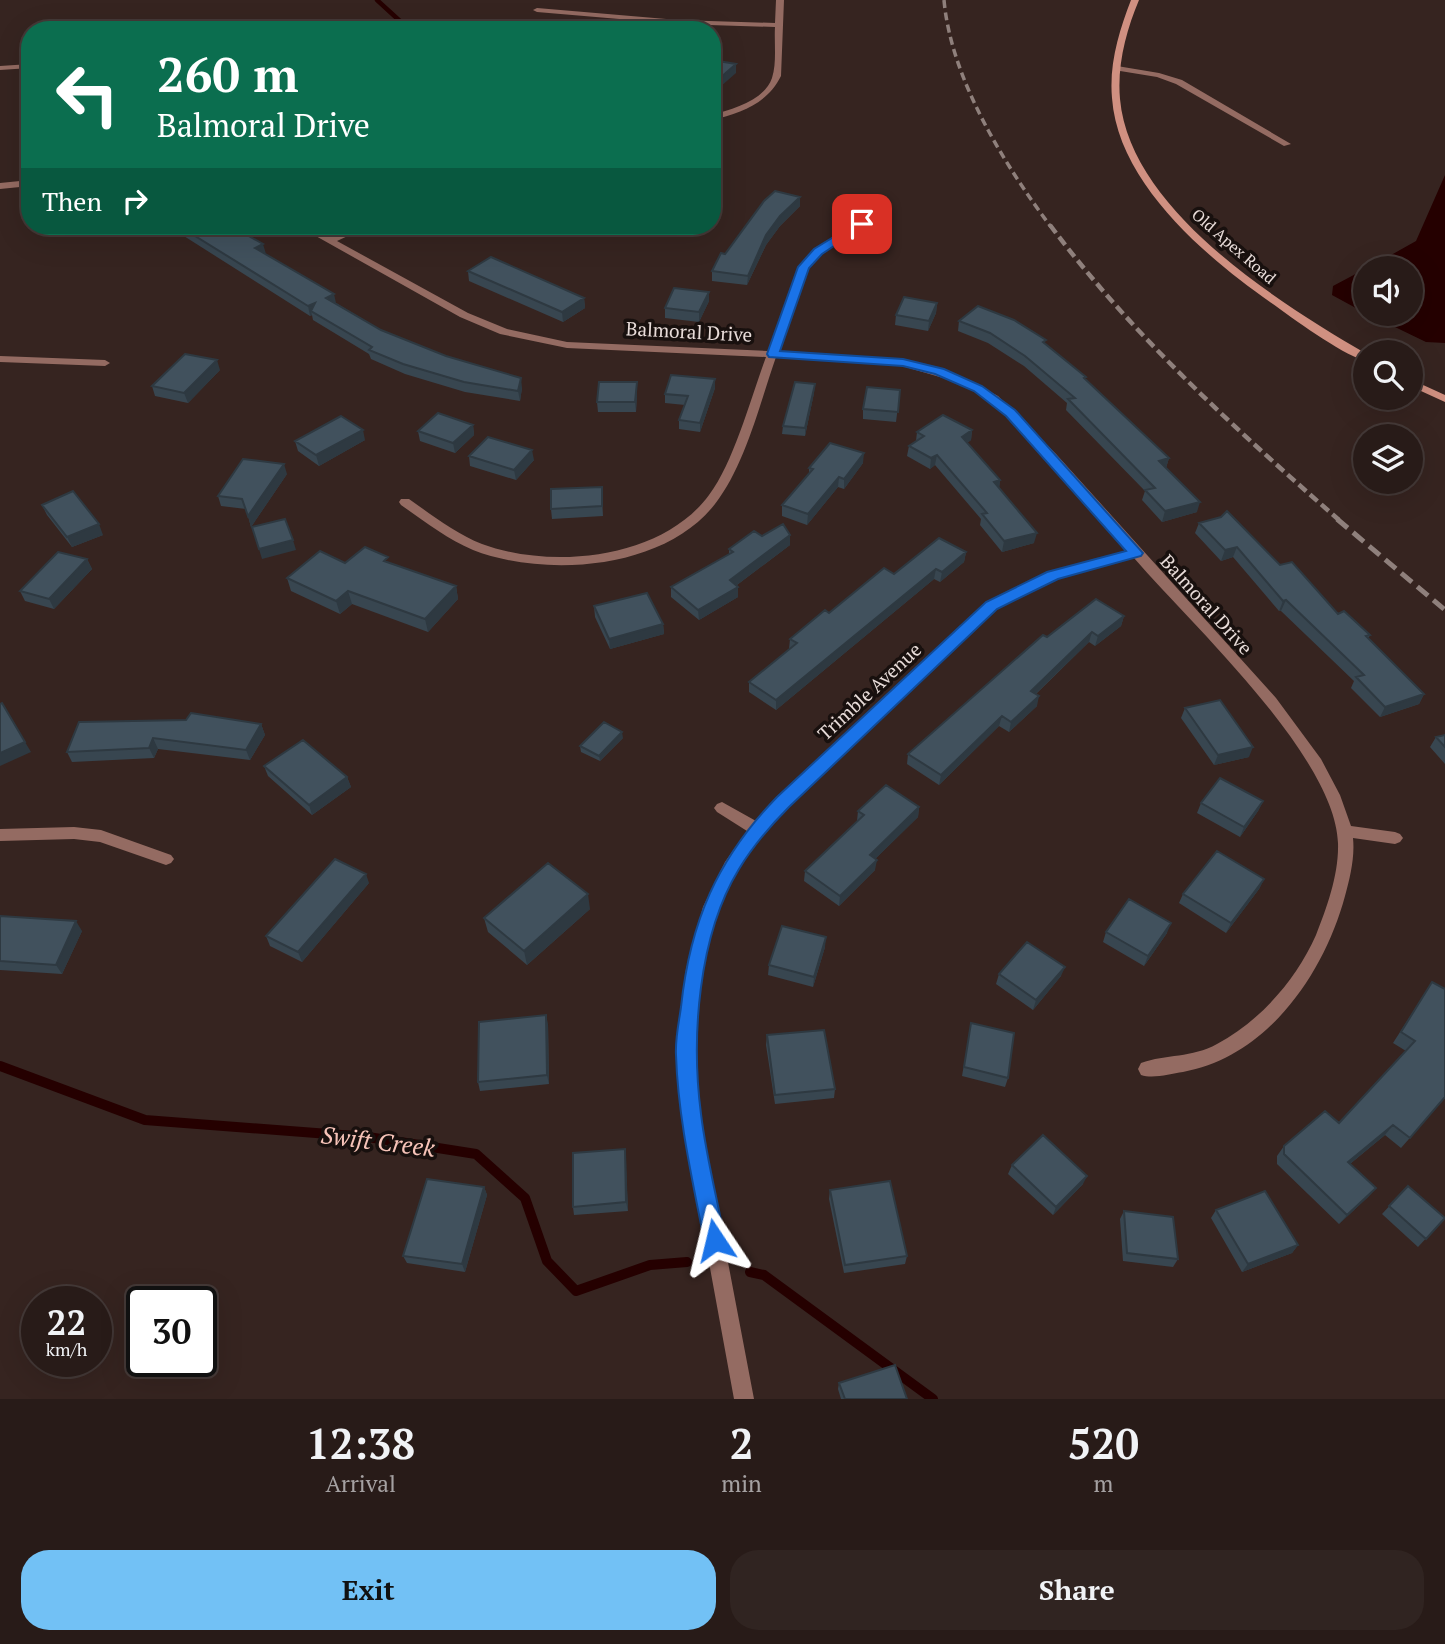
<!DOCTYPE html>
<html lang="en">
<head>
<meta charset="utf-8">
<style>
  body { margin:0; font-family:"PT Serif",serif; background:#302421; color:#f1f3f6; height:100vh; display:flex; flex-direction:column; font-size:26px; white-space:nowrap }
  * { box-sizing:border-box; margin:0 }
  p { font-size:23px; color:#a5a1a2 }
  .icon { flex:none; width:38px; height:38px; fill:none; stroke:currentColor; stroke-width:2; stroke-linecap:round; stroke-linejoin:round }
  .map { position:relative; height:1399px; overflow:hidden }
  .sheet { display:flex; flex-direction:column; background:#281b18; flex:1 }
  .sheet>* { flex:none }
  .guide { position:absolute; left:21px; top:21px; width:700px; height:214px; border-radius:28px; box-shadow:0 7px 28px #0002,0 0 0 2px #443937; background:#0b6e4f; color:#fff; overflow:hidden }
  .tools { position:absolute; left:1353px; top:256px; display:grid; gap:14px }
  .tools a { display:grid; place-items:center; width:70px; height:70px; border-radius:50%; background:#281b18; box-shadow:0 7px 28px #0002,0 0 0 2px #443937; font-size:35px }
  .speed { position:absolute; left:21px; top:1286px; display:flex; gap:14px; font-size:35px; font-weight:700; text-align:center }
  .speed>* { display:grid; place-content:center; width:91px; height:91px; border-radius:50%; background:#281b18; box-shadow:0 7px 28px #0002,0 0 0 2px #443937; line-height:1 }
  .speed small { font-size:18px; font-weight:400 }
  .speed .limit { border:4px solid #111; border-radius:10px; background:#fff; color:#111 }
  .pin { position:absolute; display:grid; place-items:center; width:60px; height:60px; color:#fff; margin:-30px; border-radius:14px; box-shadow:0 4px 10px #0006 }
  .me { position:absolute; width:77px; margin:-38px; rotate:350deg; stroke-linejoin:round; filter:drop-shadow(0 0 5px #0008) }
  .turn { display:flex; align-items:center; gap:24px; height:147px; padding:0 21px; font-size:32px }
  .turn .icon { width:91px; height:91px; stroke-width:2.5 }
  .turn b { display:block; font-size:49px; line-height:60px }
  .then { display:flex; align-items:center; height:66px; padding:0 21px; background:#0003; gap:14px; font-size:26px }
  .eta { display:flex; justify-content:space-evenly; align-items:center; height:119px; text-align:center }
  .eta b { font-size:42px; font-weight:700; line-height:49px }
  .button { display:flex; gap:14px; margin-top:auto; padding:14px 21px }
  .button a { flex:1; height:80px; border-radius:28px; background:#72c1f5; color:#111; font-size:28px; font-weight:700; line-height:80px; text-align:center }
  .button a+a { background:#302421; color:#f1f3f6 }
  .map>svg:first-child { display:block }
  .water { fill:#250000 }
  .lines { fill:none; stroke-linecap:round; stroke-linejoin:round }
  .stream-far1 { stroke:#250000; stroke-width:4.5 }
  .stream { stroke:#250000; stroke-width:10 }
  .service { fill:#946b62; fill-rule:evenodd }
  .minor { fill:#946b62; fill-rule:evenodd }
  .secondary { fill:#d09081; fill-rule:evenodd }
  .rail-far2 { stroke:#8f807c; stroke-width:3.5; stroke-dasharray:8 4.5; stroke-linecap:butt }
  .rail-far1 { stroke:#8f807c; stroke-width:4.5; stroke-dasharray:10 5; stroke-linecap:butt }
  .rail { stroke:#8f807c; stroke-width:5; stroke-dasharray:14 7; stroke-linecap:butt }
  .wall { fill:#384650 }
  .shaded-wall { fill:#2e3941 }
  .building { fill:#41515d; stroke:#2e3941; stroke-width:2 }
  .route { fill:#1a73e8; stroke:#114b97; stroke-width:2 }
  .labels { text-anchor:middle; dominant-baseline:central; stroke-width:7; stroke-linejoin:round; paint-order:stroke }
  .far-street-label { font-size:16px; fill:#e8dcd9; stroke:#18100e }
  .street-label { font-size:19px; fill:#e8dcd9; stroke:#18100e }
  .near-water-label { font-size:24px; font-style:italic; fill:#f6c3b8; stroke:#18100e }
</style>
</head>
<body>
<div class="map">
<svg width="1445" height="1399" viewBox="0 0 1445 1399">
  <rect width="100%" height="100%" fill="#362420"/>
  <path class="water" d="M1445,175V343L1426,342L1366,313H1410V268H1368L1416,241Z
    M1365,269V313L1332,295L1333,286Z"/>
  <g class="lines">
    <path class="stream-far1" d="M377,0L401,22L419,30"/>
    <path class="stream" d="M0,1066L145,1120L368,1137L476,1154L525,1198L547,1261L576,1291L650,1265L687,1262
      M750,1272L764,1275L933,1399"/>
    <path class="service" d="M1117,66L1159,73L1182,80L1291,144L1284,146L1176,84L1157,77L1114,70V66Z"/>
    <path class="minor" d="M776,0H784L781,76C767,104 741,113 712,120V115C733,109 764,101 772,78C777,63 774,42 775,27L678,24L537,12L533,10L537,8L678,20L775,23Z
      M30,64V68L0,70V66Z
      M30,180V186L0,189V183Z
      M875,213L883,215L821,254L809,268L779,351L903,360L965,378L998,396L1056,454L1276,698L1321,759L1340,795L1351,826L1395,832L1400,834L1403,838L1400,842L1395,844L1353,838C1355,857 1350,878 1345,896C1324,974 1267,1057 1183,1072C1170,1074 1153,1079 1141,1075L1138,1069L1141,1063C1166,1054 1192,1058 1217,1044C1260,1021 1296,980 1316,935C1327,907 1339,874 1338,843C1335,756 1190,623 1134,558L1058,579L997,609L842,754L762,833L737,870L719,907L702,969L695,1051L700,1115L754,1399H734L682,1115L677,1051L686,969L703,907L725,862L747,831L717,812L714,808L717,804L722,802L756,821L832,746L987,603L1048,573L1128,551L1027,437L990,400L957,382L902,366L776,357C760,403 745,466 715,504C664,570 545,578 473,550C447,539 424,521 401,505L399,502L401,499H409C432,515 456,534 482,544C552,570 662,559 709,495C734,462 751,397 766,357L567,348L500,334L460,317L298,226H310L330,237L357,226H369L337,241L468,313L507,329L567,342L768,351L801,265L815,250Z
      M0,356L105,360L110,363L105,366L0,362Z
      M74,827L101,830L171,855L174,859L171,863L166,865L100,842L74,839L0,841V829Z"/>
    <path class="secondary" d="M1131,0H1139C1126,31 1117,65 1120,99C1130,210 1278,302 1365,353V361C1338,352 1294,319 1270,302C1206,257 1118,183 1112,98C1109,64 1119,31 1131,0Z
      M1410,379L1445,395V402L1410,386Z"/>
    <path class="rail-far2" d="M944,0C951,79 1004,164 1051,227"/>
    <path class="rail-far1" d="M1050,225C1132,335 1236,430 1339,520"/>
    <path class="rail" d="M1337,519L1445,610"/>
  </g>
  <path class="wall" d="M800,197V206L780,226L766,245L747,285L712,281V271L725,254Z
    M149,226H231L265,254L336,303L381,330L522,388L520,401L465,392L405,374L371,359L369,354L313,320L312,315L310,316L176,231L170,234Z
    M468,271L584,298L585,308L563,322L469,281Z
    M709,301L699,322L665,318V308Z
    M937,303L936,313L928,331L895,325L896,315Z
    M959,321L1045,344L1086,377L1085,379L1169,458L1166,468L1197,512L1162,522L1142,500L1145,491L1066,410L1067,403L1024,366L988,343L958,331Z
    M220,370L188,403L155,396L152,386Z
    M715,379V388L700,432L679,429V420L685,405L665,403V394Z
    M637,382V392L636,412H598L597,402Z
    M900,390L896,422L863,419V409Z
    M814,393L805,436L782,434L783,426Z
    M473,425L474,435L455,453L420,441L418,431Z
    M972,430L971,440L967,443L1000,480L999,488L1034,543L1002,552L980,525L981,519L935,465L930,469L907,456L909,446L916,441L917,432Z
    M365,440L319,466L298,451L295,441Z
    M469,456L534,460L516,480L470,466Z
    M863,463L844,489L838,487L807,525L782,516V505L809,474V468Z
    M287,474L251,527L246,509L221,506L218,496Z
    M602,497L603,516L552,519L551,509Z
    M42,505L103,535L72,547L47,515Z
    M1199,523L1280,565L1338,614L1370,635L1368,639L1424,694L1419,704L1380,717L1351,688L1354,681L1281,611H1279L1233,557L1221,561L1195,533Z
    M790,535V545L737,585L738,587V597L699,620L671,597V587L729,555V549L762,536Z
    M966,552L964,562L940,582L934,579L776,710L749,692V682L789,649L790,639L829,613L894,574Z
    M87,559L92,569L54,609L25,601L20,591Z
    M345,563H390L456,586L458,599L428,632L352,604L340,614L291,591L287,578Z
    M594,606L663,624L664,634L610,649L595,617Z
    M1124,616L1121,626L1095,646L1089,642L1036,694L1037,706L1009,732L999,726L939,785L907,764L908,754L1047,637Z
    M1185,708L1249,757L1214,765L1181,718Z
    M79,722L261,724L265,735L250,760L158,749L154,758L72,762L67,752Z
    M1445,735V764L1430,747L1436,737Z
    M623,738L600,761L581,752L580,746Z
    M264,766L347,777L351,787L312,815L268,776Z
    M1263,801L1258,811L1240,837L1197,813L1201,803Z
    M919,807L918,817L875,859V870L839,906L804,881L805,871L857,821L858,811Z
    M1264,879L1259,889L1226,933L1179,903L1183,894Z
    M369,883L302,962L270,946L266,936Z
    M590,909L527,965L488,932L484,918Z
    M0,916L82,931L62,974L0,970Z
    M1106,932L1167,933L1144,966L1103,942Z
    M825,947L813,987L768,975L769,965Z
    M999,974L1061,976L1033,1010L996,984Z
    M1432,982L1445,1098L1401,1148L1385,1135L1350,1164L1376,1188L1368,1197L1339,1224L1277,1164V1156L1284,1146L1339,1123L1406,1051L1393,1043Z
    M971,1023L1008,1078L1005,1087L962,1076Z
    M548,1024L549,1084L480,1091L478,1082Z
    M767,1035L835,1089L834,1098L775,1104L766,1045Z
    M625,1149L628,1211L574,1215L573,1207Z
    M1012,1165L1083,1184L1053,1215L1008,1174Z
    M1408,1186L1445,1218L1418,1247L1382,1214Z
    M484,1187L487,1195L465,1272L407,1263L403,1256Z
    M830,1190L907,1256L905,1264L844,1273L829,1199Z
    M1216,1210L1298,1245L1292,1253L1242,1272L1211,1218Z
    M1124,1211L1178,1259L1173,1267L1123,1261L1120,1219Z
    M839,1383L907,1399H841L838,1389Z"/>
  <path class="shaded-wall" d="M736,64V73L712,94V85Z
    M800,197V206L780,226L766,245L747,285L748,276L766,235L780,216Z
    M167,226H174L176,231L170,234Z
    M263,244L266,254L257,257L255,248Z
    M709,292V301L699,322V312Z
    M334,294L336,303L326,298Z
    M584,298L585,308L563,322L562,312Z
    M315,303L311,311L312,315L310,316L308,306Z
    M937,303L936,313L928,331L929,321Z
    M217,360L220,370L188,403L184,393Z
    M521,378L522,388L520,401L518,391Z
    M715,379V388L700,432V423Z
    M637,382V392L636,412L635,402Z
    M815,384L814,393L805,436V428Z
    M473,425L474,435L455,453L453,443Z
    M363,430L365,440L319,466L316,455Z
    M972,430L971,440L960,448L962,437Z
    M532,450L534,460L516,480L514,470Z
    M864,453L863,463L844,489V479Z
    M937,455L935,465L930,469L931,458Z
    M1169,458L1166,468L1159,461Z
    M284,464L287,474L251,527L248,516Z
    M839,477L838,487L807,525L808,514Z
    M1000,480L999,490L994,482Z
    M1200,502L1197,512L1162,522L1165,511Z
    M99,524L103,535L72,547L67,537Z
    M1037,533L1034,543L1002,552L1004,541Z
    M790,535V545L730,590V580Z
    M293,540L296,550L262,559L259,549Z
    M1237,547L1233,557L1221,561L1225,550Z
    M966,552L964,562L940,582L942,572Z
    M87,559L92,569L54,609L49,599Z
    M936,569L934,579L776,710V700Z
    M456,586L458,599L428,632L425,619Z
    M738,587V597L699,620L698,610Z
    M348,591L352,604L340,614L336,601Z
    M1286,600L1281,611H1279L1283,601Z
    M1124,616L1121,626L1095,646L1098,636Z
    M663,624L664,634L610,649L609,639Z
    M1092,632L1089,642L1028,701L1031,691Z
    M1424,694L1419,704L1380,717L1385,707Z
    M1039,696L1037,706L1009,732L1011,722Z
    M1002,716L999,726L939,785L941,775Z
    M261,724L265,735L250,760L246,750Z
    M622,732L623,738L600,761L599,756Z
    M153,738L158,749L154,758L149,748Z
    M25,742L31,752L0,766V753Z
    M1253,747L1249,757L1214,765L1218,755Z
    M347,777L351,787L312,815L309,805Z
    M1263,801L1258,811L1240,837L1244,827Z
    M919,807L918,817L869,865L870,855Z
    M877,860L875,870L839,906L840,896Z
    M366,874L369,883L302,962L298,952Z
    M1264,879L1259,889L1226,933L1231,923Z
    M588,894L590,909L527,965L524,951Z
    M76,921L82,931L62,974L56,965Z
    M1171,923L1167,933L1144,966L1148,956Z
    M826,937L825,947L813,987L814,977Z
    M1065,967L1061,976L1033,1010L1036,1000Z
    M546,1015L548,1024L549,1084L547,1075Z
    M1393,1125L1385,1135L1340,1172L1348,1162Z
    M625,1149L626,1157L628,1211L626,1202Z
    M1087,1176L1083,1184L1053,1215L1056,1207Z
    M484,1187L487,1195L465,1272L462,1264Z
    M1376,1188L1368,1197L1339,1224L1347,1215Z
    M1298,1245L1292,1253L1242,1272L1248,1264Z"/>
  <path class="building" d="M712,60L736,64L712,85Z
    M775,191L800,197L780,216L766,235L748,276L712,271L721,253L725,254L764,201Z
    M179,226H231L263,244L255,248L334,294L326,298L381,330L446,356L521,378L518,391L464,382L403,364L369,350L372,347L311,311L315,303L308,306Z
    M491,257L584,298L562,312L468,271Z
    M674,288L709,292L699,312L665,308Z
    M904,297L937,303L929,321L896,315Z
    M978,306L1014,320L1046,340L1043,342L1086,377L1084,378L1169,458L1159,461L1200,502L1165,511L1145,490L1155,488L1068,399L1075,398L1025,356L990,333L959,321Z
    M185,354L217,360L184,393L152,386Z
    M671,375L715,379L700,423L679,420L688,396L665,394Z
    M599,382H637L635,402H597Z
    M795,382L815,384L805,428L783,426Z
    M867,387L900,390L898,412L863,409Z
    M438,413L473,425L453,443L418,431Z
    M943,415L972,430L962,437L1000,480L994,482L1037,533L1004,541L982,514L987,513L937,455L931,458L909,446L924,436L917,432Z
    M341,416L363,430L316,455L295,441Z
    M488,437L532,450L514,470L469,456Z
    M830,443L864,453L844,479L839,477L808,514L782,505L813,469L809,468Z
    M243,459L284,464L248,516L242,499L218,496Z
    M602,487V506L551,509V489Z
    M73,491L99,524L67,537L42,505Z
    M1227,511L1280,565L1292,562L1338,614L1344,611L1370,635L1366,636L1424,694L1385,707L1356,677L1364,675L1286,600L1283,601L1237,547L1225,550L1199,523L1221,517Z
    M285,519L293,540L259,549L252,527Z
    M783,524L790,535L730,580L738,587L698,610L671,587L733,552L729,549L754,531L762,536Z
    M939,538L966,552L942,572L936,569L776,700L749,682L797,643L790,639L825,610L829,613L884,568L894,574Z
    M365,547L388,557L384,561L456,586L425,619L348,591L336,601L287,578L320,551L345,563Z
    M58,552L87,559L49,599L20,591Z
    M647,593L663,624L609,639L594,606Z
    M1096,599L1124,616L1098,636L1092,632L1031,691L1039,696L1011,722L1002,716L941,775L908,754L1043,635L1047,637Z
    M1220,700L1253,747L1218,755L1185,708Z
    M2,703L25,742L0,753V704Z
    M191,713L261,724L246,750L153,738L149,748L67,752L79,722L186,720Z
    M604,722L622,732L599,756L580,746Z
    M1445,735V747L1436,737Z
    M303,740L347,777L309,805L264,766Z
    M1220,778L1263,801L1244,827L1201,803Z
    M886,785L919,807L870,855L877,860L840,896L805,871L864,815L858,811Z
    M1217,851L1264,879L1231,923L1183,894Z
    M335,859L366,874L298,952L266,936Z
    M548,863L588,894L524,951L484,918Z
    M1129,899L1171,923L1148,956L1106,932Z
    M0,916L76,921L56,965L0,961Z
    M782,926L826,937L814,977L769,965Z
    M1027,942L1065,967L1036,1000L999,974Z
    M1432,982L1445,989V1097L1410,1138L1393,1125L1348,1162L1376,1188L1347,1215L1284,1154V1146L1325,1111L1339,1123L1415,1041L1401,1032Z
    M546,1015L547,1075L478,1082L479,1022Z
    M971,1023L1014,1033L1008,1078L964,1067Z
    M824,1030L835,1089L775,1095L767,1035Z
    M1043,1135L1087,1176L1056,1207L1012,1165Z
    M625,1149L626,1202L573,1207V1153Z
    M427,1179L484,1187L462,1264L403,1256Z
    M890,1181L907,1256L845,1265L830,1190Z
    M1408,1186L1445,1218L1426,1239L1389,1206Z
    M1265,1191L1298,1245L1248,1264L1216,1210Z
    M1124,1211L1173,1217L1178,1259L1127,1253Z
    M895,1365L907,1399H845L839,1383Z"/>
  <path class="route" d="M858,222L867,224L822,254L809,268L780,351L903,359L944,369L982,386L1015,410L1143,553L1141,556L1058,579L997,609L789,807C770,826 753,846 739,869C698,936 691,1038 701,1114C706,1156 717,1198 725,1240L722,1248L715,1251L707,1248L704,1240C692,1178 678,1117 676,1055C675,1039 679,1022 681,1007C690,922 717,859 777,797L986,602L1047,572L1126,551L1006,416L974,391L935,374L903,366L769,357L767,354L798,267L814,249Z"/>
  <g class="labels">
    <g class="far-street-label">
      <text transform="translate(1234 246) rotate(41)">Old Apex Road</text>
    </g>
    <g class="street-label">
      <text transform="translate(689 331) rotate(3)">Balmoral Drive</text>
      <text transform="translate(1207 604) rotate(48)">Balmoral Drive</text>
      <text transform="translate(869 691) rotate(-43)">Trimble Avenue</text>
    </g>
    <g class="near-water-label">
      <text transform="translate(378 1141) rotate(7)">Swift Creek</text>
    </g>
  </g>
</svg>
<div class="tools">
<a><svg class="icon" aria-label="sound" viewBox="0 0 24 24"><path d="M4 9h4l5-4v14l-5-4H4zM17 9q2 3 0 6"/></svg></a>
<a><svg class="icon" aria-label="search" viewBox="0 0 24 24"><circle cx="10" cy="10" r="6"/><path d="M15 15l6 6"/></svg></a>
<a><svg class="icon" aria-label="layers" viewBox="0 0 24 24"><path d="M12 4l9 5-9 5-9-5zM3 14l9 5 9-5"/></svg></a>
</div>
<div class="speed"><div>22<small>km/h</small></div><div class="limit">30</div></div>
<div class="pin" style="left:862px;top:224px;background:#d93025"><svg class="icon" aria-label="arrive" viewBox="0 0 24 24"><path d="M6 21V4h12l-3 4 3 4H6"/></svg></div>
<svg class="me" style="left:715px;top:1240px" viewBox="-20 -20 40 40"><path d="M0-17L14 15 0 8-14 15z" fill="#1a73e8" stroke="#fff" stroke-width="4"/></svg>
<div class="guide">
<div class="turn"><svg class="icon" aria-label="left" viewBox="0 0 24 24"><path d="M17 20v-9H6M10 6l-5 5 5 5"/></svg><div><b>260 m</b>Balmoral Drive</div></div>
<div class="then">Then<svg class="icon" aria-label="right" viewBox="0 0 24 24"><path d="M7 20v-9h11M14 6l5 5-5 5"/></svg></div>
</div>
</div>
<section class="sheet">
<div class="eta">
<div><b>12:38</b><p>Arrival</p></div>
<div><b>2</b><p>min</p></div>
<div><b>520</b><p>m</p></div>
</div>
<div class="button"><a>Exit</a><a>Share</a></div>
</section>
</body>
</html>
